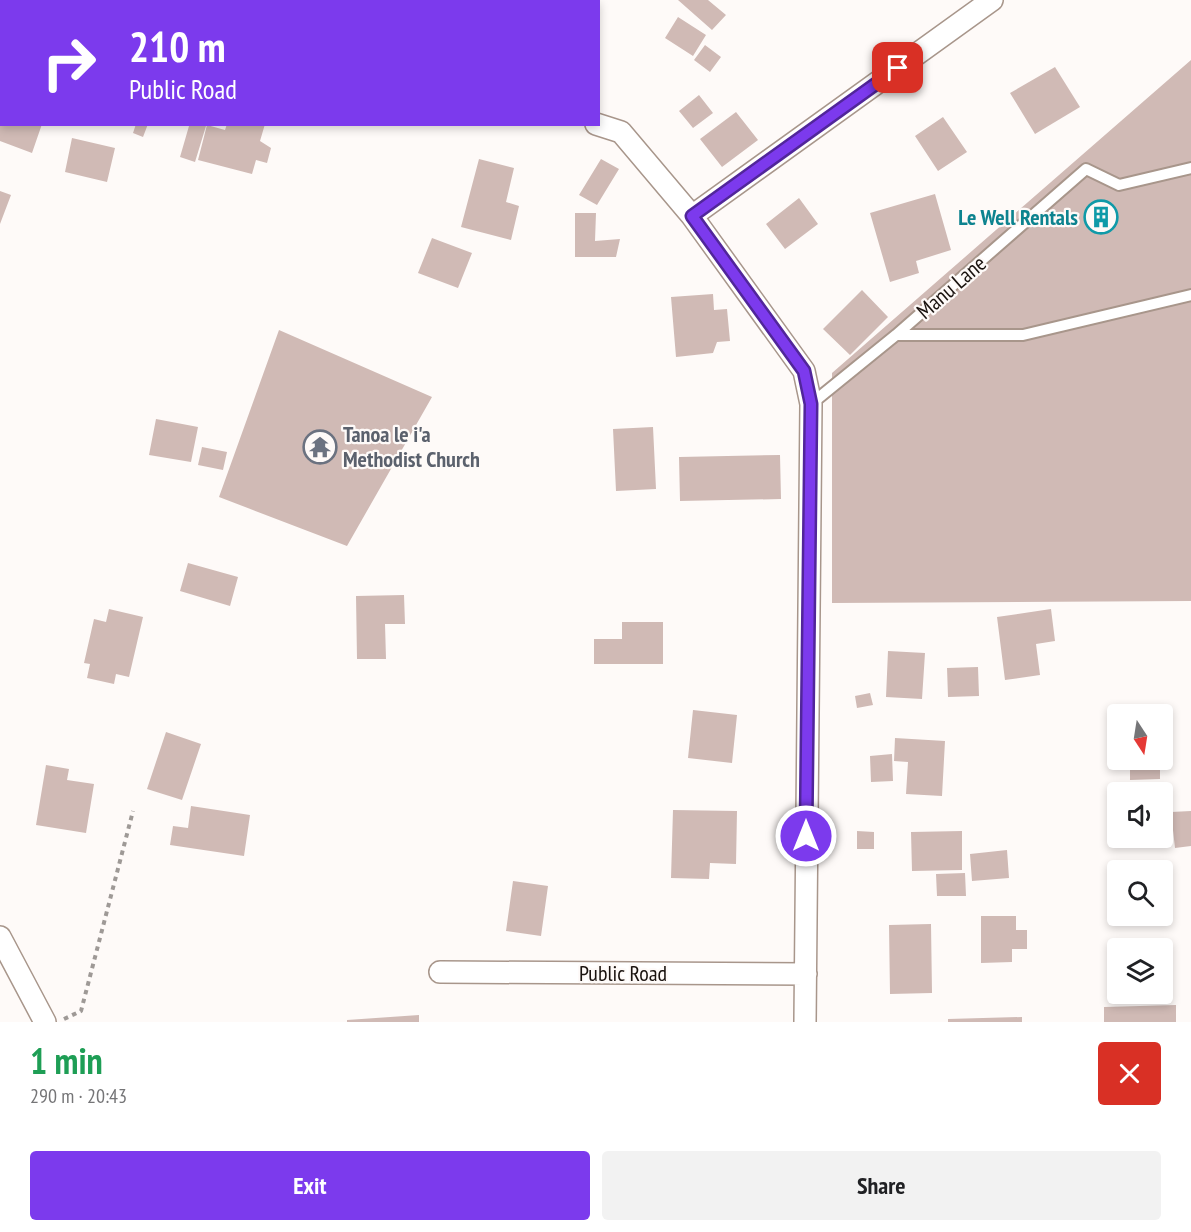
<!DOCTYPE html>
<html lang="en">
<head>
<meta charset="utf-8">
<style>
  body { margin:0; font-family:"PT Sans Narrow",sans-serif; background:#f2f2f2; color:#202124; height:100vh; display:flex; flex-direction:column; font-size:22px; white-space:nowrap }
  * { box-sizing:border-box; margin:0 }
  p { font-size:20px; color:#757577 }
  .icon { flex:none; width:33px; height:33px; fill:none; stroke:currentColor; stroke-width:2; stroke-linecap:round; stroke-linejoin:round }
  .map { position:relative; height:1022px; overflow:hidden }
  .panel { display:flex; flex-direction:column; background:#fff; flex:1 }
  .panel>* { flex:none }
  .banner { position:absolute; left:0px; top:0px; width:600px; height:126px; box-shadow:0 3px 9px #0003; background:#7c3aed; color:#fff; overflow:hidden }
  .needle { width:39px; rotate:168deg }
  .controls { position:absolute; left:1107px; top:704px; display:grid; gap:12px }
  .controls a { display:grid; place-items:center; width:66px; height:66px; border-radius:6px; background:#fff; box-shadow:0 3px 9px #0003; font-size:30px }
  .pin { position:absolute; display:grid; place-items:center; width:51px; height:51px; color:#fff; margin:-26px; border-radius:12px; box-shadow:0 3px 9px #0006 }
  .me { position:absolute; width:66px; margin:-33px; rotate:0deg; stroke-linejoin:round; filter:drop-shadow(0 0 4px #0008) }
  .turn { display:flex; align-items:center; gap:21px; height:126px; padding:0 30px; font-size:27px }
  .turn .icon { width:78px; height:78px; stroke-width:2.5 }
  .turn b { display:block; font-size:42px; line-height:51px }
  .round { display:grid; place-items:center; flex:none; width:63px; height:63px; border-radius:6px; background:#f2f2f2 }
  .summary { display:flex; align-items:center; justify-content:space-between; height:102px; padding:0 30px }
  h1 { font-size:36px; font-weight:700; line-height:45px; color:#1e9e55 }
  .primary-button { display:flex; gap:12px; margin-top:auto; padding:12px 30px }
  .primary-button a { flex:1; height:69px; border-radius:6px; background:#7c3aed; color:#fff; font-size:24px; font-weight:700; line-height:69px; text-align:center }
  .primary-button a+a { background:#f2f2f2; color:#202124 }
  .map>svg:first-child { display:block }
  .building { fill:#d0bab5 }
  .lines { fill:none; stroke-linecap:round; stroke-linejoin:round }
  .lane-casing { stroke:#a8968b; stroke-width:14 }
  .street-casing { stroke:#a8968b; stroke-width:24 }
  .path { stroke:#9e9996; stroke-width:4; stroke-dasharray:4.5 4.5; stroke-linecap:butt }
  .lane { stroke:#fff; stroke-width:10 }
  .street { stroke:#fff; stroke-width:21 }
  .route-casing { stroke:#51269a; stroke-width:15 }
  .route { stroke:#7c3aed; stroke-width:10 }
  .labels { text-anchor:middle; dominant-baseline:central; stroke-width:4.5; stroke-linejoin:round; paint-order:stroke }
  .culture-label { font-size:22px; font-weight:bold; fill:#0d838f; stroke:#fefaf8; text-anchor:end }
  .street-label { font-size:22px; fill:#19120e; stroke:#fefaf8 }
  .worship-label { font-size:22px; font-weight:bold; fill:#5b616d; stroke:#fefaf8; text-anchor:start }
</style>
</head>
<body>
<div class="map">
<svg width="1191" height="1022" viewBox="0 0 1191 1022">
  <rect width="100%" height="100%" fill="#fefaf8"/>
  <path class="building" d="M678,0H708L726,15L712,30Z
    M678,17L706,35L693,56L665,38Z
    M705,45L721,57L710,72L694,60Z
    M1191,60V601L832,603V373Z
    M1055,67L1080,107L1035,134L1010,93Z
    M699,95L713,113L693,128L679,111Z
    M736,112L758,140L722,167L700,139Z
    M943,117L967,152L938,171L915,136Z
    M0,124H42L32,153L0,141Z
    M136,124H148L143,137L133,133Z
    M227,124H265L260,141L271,148L267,163L256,160L252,174L198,160L207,125L225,130Z
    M189,126H206L195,162L180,157Z
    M72,138L115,148L107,182L65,172Z
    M479,159L514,168L506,202L519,206L511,240L461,227Z
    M601,159L619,169L597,205L579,195Z
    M0,191L11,195L0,224Z
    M935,194L951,250L916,261L919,273L890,282L870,213Z
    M799,198L818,224L785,249L766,224Z
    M575,213H596L595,241L620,239L616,257H575Z
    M432,238L472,253L458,288L418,273Z
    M862,290L888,317L850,355L823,329Z
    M713,294L714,310L727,309L730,341L717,342L713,353L676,357L671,297Z
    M279,330L432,397L347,546L219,497Z
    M156,419L198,427L191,462L149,455Z
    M653,427L656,489L616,491L613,429Z
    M202,447L227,452L223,470L198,465Z
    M780,455L781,499L680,501L679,457Z
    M188,563L238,577L230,606L180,591Z
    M404,595L405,624H385L386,659H357L356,596Z
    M109,609L143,617L129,677L116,674L114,684L87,678L90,664L84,663L94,619L106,622Z
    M1051,609L1055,641L1036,644L1040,675L1005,680L997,617Z
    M622,622H663V664H594V639H622Z
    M888,651L925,653L922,699L886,697Z
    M978,667L979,696L948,697L947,668Z
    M870,693L873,705L857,708L855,696Z
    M693,710L737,715L732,763L688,758Z
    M166,732L201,744L182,800L147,789Z
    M895,738L945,741L942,796L906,794L908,762L894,761Z
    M892,754L893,781L871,782L870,756Z
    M1160,762V779L1130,780V763Z
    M46,765L69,769L67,780L94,784L86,833L36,825Z
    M191,806L250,815L244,856L170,845L173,826L188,828Z
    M673,810L737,811L736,864L710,863L709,879L671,878Z
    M1191,811V846L1175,848L1171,812Z
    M857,831L874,832V849H857Z
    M962,831V870L912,871L911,832Z
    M1007,850L1009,878L972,881L970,854Z
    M965,873L966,896H937L936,874Z
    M513,881L548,886L541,936L506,931Z
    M981,916H1016V930H1027V949H1012V962L981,963Z
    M931,924L932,993L890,994L889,925Z
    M1176,1005V1022H1104V1007Z
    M419,1015V1022H347V1020Z
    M1022,1017V1022H948V1019Z"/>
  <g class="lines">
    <g class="lane-casing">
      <path id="lane" d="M896,335H1023L1191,295
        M811,404L896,335L1086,169L1119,185L1191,168"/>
    </g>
    <g class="street-casing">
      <path id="street" d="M179,0L184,2
        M596,124L621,132L692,216L804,371L811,404L805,1022
        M692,216L992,0
        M0,937L45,1022
        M440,972L806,974"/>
    </g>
    <path class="path" d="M64,1019L81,1011L133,811"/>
    <use href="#lane" class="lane"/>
    <use href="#street" class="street"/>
  </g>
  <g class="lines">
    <g class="route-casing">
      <path id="route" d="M806,836L811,404L804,371L692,216L898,68"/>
    </g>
    <use href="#route" class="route"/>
  </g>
  <defs>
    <g id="building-ring" transform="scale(1.725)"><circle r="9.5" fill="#fefaf8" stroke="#0f9aa8" stroke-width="1.5"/><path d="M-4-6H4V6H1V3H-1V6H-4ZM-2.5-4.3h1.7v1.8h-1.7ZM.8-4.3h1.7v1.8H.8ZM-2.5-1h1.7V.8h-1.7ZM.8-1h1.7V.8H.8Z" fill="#0f9aa8"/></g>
    <g id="temple-ring" transform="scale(1.725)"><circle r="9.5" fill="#fefaf8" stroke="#6b7280" stroke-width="1.5"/><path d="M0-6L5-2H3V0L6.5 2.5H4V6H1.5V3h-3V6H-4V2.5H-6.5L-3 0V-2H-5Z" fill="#6b7280"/></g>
  </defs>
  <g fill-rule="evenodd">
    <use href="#building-ring" x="1101" y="217"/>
    <use href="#temple-ring" x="320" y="447"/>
  </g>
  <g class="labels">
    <g class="culture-label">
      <text x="1078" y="217">Le Well Rentals</text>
    </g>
    <g class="street-label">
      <text transform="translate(951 287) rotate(-41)">Manu Lane</text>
      <text x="623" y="973">Public Road</text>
    </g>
    <g class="worship-label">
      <text x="343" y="434">Tanoa le i'a<tspan x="343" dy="25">Methodist Church</tspan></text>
    </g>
  </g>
</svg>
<div class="controls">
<a><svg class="needle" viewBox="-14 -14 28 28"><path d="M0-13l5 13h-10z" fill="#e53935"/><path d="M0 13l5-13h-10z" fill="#757577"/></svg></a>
<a><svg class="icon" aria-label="sound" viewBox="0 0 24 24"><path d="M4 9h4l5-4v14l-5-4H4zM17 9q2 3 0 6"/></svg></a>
<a><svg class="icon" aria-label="search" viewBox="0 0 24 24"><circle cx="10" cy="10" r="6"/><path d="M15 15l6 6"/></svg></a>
<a><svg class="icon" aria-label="layers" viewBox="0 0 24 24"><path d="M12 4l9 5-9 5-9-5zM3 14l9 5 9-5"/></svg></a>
</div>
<div class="pin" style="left:898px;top:68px;background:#d93025"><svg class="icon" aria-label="arrive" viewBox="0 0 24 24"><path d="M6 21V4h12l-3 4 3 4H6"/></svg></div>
<svg class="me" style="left:806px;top:836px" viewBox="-20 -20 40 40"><circle r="17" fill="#7c3aed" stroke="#fff" stroke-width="3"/><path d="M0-11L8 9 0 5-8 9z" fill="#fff"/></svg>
<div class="banner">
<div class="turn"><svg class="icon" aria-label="right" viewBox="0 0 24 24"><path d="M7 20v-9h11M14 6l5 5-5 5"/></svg><div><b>210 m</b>Public Road</div></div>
</div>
</div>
<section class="panel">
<div class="summary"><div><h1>1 min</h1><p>290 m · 20:43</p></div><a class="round" style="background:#d93025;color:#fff"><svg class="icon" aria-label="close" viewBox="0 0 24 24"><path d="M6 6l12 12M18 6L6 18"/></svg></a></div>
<div class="primary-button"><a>Exit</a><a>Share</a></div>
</section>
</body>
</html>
